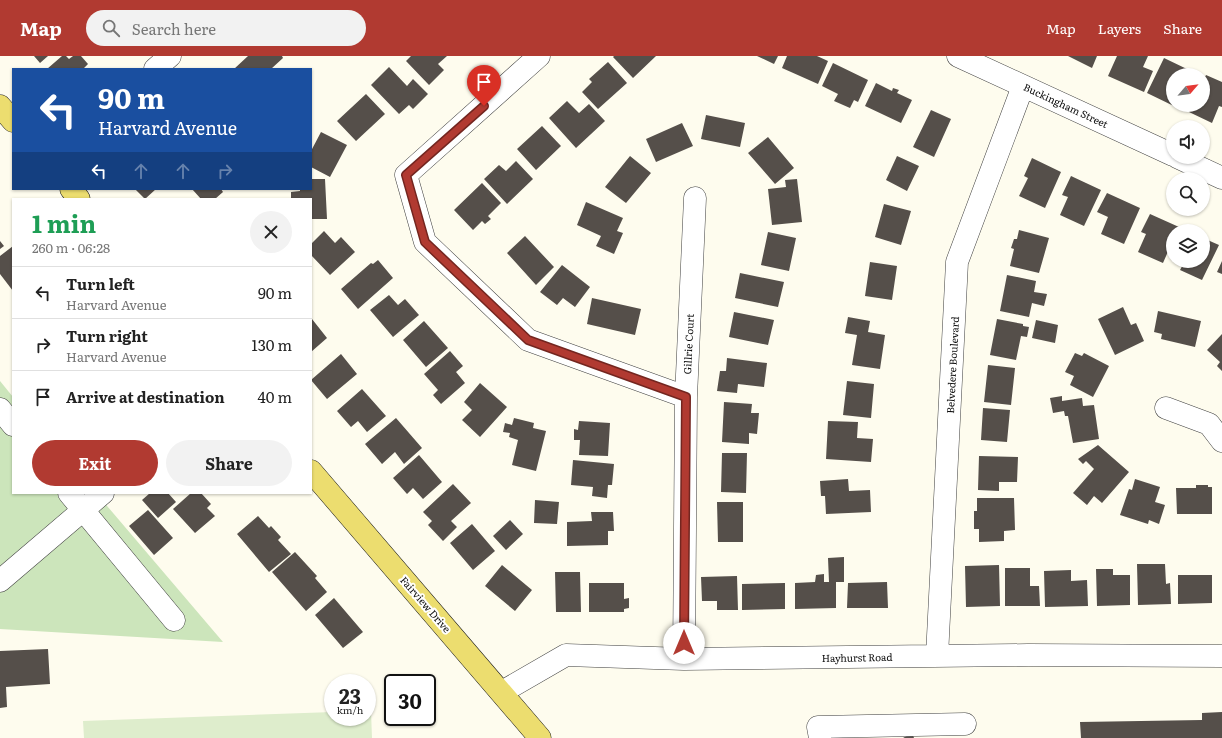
<!DOCTYPE html>
<html lang="en">
<head>
<meta charset="utf-8">
<style>
  body { margin:0; font-family:Literata,serif; background:#f2f2f2; color:#222; height:100vh; display:flex; flex-direction:column; font-size:15px; white-space:nowrap }
  * { box-sizing:border-box; margin:0 }
  p { font-size:13px; color:#767676 }
  .icon { flex:none; width:22px; height:22px; fill:none; stroke:currentColor; stroke-width:2; stroke-linecap:round; stroke-linejoin:round }
  .map { position:relative; flex:1; overflow:hidden }
  .drawer { position:absolute; left:12px; top:142px; width:300px; height:296px; display:flex; flex-direction:column; background:#fff; border-radius:0px; box-shadow:0 1px 3px #0004 }
  .drawer>* { flex:none }
  .hud { position:absolute; left:12px; top:12px; width:300px; height:122px; border-radius:0px; box-shadow:0 1px 3px #0004; background:#1a4fa0; color:#fff; overflow:hidden }
  .needle { width:26px; rotate:62deg }
  .tools { position:absolute; left:1166px; top:12px; display:grid; gap:8px }
  .tools a { display:grid; place-items:center; width:44px; height:44px; border-radius:50%; background:#fff; box-shadow:0 1px 3px #0004; font-size:20px }
  .speed { position:absolute; left:324px; top:618px; display:flex; gap:8px; font-size:20px; font-weight:700; text-align:center }
  .speed>* { display:grid; place-content:center; width:52px; height:52px; border-radius:50%; background:#fff; box-shadow:0 1px 3px #0004; line-height:1 }
  .speed small { font-size:10px; font-weight:400 }
  .speed .limit { border:2px solid #111; border-radius:6px; background:#fff; color:#111 }
  .pin { position:absolute; display:grid; place-items:center; width:34px; height:34px; color:#fff; margin:-41px -17px; border-radius:50% 50% 50% 0; rotate:-45deg; box-shadow:0 0 4px #0007 }
  .pin .icon { rotate:45deg }
  .me { position:absolute; width:44px; margin:-22px; rotate:0deg; stroke-linejoin:round; filter:drop-shadow(0 0 3px #0008) }
  .turn { display:flex; align-items:center; gap:14px; height:84px; padding:0 20px; font-size:18px }
  .turn .icon { width:52px; height:52px; stroke-width:2.5 }
  .turn b { display:block; font-size:28px; line-height:34px }
  .lanes { display:flex; align-items:center; height:38px; padding:0 20px; background:#0003; justify-content:center; gap:20px; direction:ltr }
  .lanes .off { opacity:.35 }
  .round { display:grid; place-items:center; flex:none; width:42px; height:42px; border-radius:21px; background:#f2f2f2 }
  .summary { display:flex; align-items:center; justify-content:space-between; height:68px; padding:0 20px }
  h1 { font-size:24px; font-weight:700; line-height:30px; color:#1e9e55 }
  .action { display:flex; gap:8px; margin-top:auto; padding:8px 20px }
  .action a { flex:1; height:46px; border-radius:24px; background:#b13a31; color:#fff; font-size:16px; font-weight:700; line-height:46px; text-align:center }
  .action a+a { background:#f2f2f2; color:#222 }
  ul { padding:0; list-style:none }
  li { display:flex; align-items:center; gap:12px; height:52px; padding:0 20px; border-top:1px solid #e0e0e0 }
  li div { flex:1 }
  li b { display:block; font-size:15px }
  li em { font-style:normal }
  header { display:flex; align-items:center; gap:24px; box-sizing:border-box; height:56px; padding:0 20px; background:#b13a31; color:#fff }
  header strong { font-size:19px }
  nav { display:flex; gap:22px; margin-inline-start:auto; font-size:14px }
  .search { width:280px; height:36px; background:#f2f2f2; display:flex; align-items:center; gap:10px; box-sizing:border-box; padding:0 14px; border-radius:22px; color:#767676; font-size:15px }
  .map>svg:first-child { display:block }
  .green { fill:#cce5bb }
  .pitch { fill:#deedcc }
  .building { fill:#554f4a }
  .lines { fill:none; stroke-linecap:round; stroke-linejoin:round }
  .minor-casing { stroke:#404040; stroke-width:23 }
  .major-casing { stroke:#1e1e1e; stroke-width:23 }
  .minor { stroke:#fff; stroke-width:22 }
  .major { stroke:#ecdd6f; stroke-width:22 }
  .route-casing { stroke:#732620; stroke-width:10 }
  .route { stroke:#b13a31; stroke-width:7 }
  .labels { text-anchor:middle; dominant-baseline:central; stroke-width:4; stroke-linejoin:round; paint-order:stroke }
  .street-label { font-size:10px; fill:#0d0d0d; stroke:#fff }
</style>
</head>
<body>
<header>
<strong>Map</strong>
<div class="search"><svg class="icon" aria-label="search" viewBox="0 0 24 24"><circle cx="10" cy="10" r="6"/><path d="M15 15l6 6"/></svg>Search here</div>
<nav><a>Map</a><a>Layers</a><a>Share</a></nav>
</header>
<div class="map">
<svg width="1222" height="682" viewBox="0 0 1222 682">
  <rect width="100%" height="100%" fill="#fefcee"/>
  <path class="green" d="M0,325L13,341V437H96L223,586L0,573Z"/>
  <path class="pitch" d="M367,655H371L372,682H84L83,665L333,656V661H367Z"/>
  <path class="building" d="M34,0H48L40,7Z
    M62,0H66L69,3L73,0H81L88,8L83,13H47Z
    M248,0H282L283,2L271,13H234Z
    M411,0H447L438,8L444,14L429,29L406,5Z
    M614,0H656L633,22L613,1Z
    M757,0H778L774,8Z
    M787,0H817L828,5L818,28L782,12Z
    M1068,0H1097L1092,12Z
    M1117,0H1148L1143,11L1153,15L1144,36L1108,20Z
    M1164,2L1189,14L1186,19H1173V49H1182L1180,53L1147,37Z
    M608,6L627,27L598,53L582,36L592,26L589,23Z
    M833,7L868,24L858,46L854,44L850,52L834,45L838,38L822,30Z
    M389,11L407,30L413,23L428,38L413,53L409,49L399,58L371,29Z
    M1206,19L1222,26V51L1219,50L1212,67L1189,56L1192,49H1203V25Z
    M876,27L892,35L893,32L899,34L897,37L912,44L901,67L865,50Z
    M366,38L385,58L356,85L337,65Z
    M567,45L579,57L589,48L605,65L576,92L549,62Z
    M931,54L951,63L934,101L913,91Z
    M706,59L745,67L740,91L701,83Z
    M682,67L693,90L656,106L646,83Z
    M542,70L561,90L536,114L517,93Z
    M321,76L347,89L330,121L311,111V95Z
    M768,81L794,112L775,128L748,97Z
    M630,100L651,117L626,147L605,131Z
    M897,100L919,110L907,135L886,124Z
    M1032,102L1061,116L1045,152L1019,140L1028,122L1024,120Z
    M516,105L533,123L507,148L484,123L499,109L506,115Z
    M1071,120L1101,134L1084,170L1060,159L1068,141L1062,139Z
    M311,123H325L327,163H311V143H291V136L300,135V133H311Z
    M797,123L802,166L772,169L768,133L786,131L785,124Z
    M482,127L501,147L488,160L491,163L485,168L482,165L473,174L454,154Z
    M135,133H156L145,143Z
    M192,133H221L223,136L215,143H201Z
    M1107,137L1140,152L1124,188L1101,178L1108,161L1097,156Z
    M586,146L623,162L617,175L623,177L614,198L596,190L601,180L577,169Z
    M884,148L911,155L901,189L875,181Z
    M1150,158L1179,171L1177,175H1173V184L1163,207L1138,196L1146,178L1141,176Z
    M1019,174L1049,182L1039,217L1010,210L1014,193L1011,192L1014,183H1017Z
    M324,175L335,187L341,181L355,196L330,219L311,199V188Z
    M768,176L796,182L789,215L761,209Z
    M525,180L554,211L536,229L507,197Z
    M1203,182L1219,189L1202,224L1180,214L1185,205H1203Z
    M0,185L4,190L0,193Z
    M13,190V235L0,218V200Z
    M378,204L393,222L358,253L341,233L371,207L373,208Z
    M1222,205V218L1217,216Z
    M870,206L897,210L892,244L865,240Z
    M562,209L590,231L575,251L563,242L557,249L540,236Z
    M740,217L784,226L778,251L735,242Z
    M1007,219L1036,225L1034,236L1047,238L1044,250L1032,247L1029,261L1000,255Z
    M389,239L398,249L405,243L419,259L393,281L370,254Z
    M592,242L641,253L635,279L587,268Z
    M1123,251L1131,269L1136,267L1144,285L1115,299L1098,263Z
    M1158,255L1201,265L1195,291L1161,283L1162,278L1154,276Z
    M734,256L774,264L768,289L729,281Z
    M848,261L870,265L868,276L885,279L880,313L852,309L857,279L845,277Z
    M312,263L327,282L311,296V264Z
    M997,263L1023,268V270L1029,271L1027,281L1021,280L1016,304L990,299Z
    M1036,264L1058,269L1055,287L1032,282Z
    M424,265L448,292L426,311L403,284Z
    M1222,278V315L1217,310L1220,306L1207,294Z
    M450,295L463,310L456,316L465,327L441,348L433,339L438,334L424,318Z
    M1075,297L1082,300L1084,297L1109,310L1093,341L1070,329L1074,320L1065,316Z
    M341,298L357,318L327,343L311,324Z
    M727,302L767,307L764,331L738,328L737,337L717,335L720,315H726Z
    M988,309L1015,312L1011,349L984,346Z
    M847,325L874,328L871,362L843,359Z
    M480,327L507,351L480,381L462,364L472,354L464,346Z
    M362,333L386,360L367,376L358,365L351,371L337,355Z
    M1062,340V345L1082,342L1083,350L1094,349L1099,383L1073,387L1068,360H1065L1064,355L1053,357L1050,342Z
    M724,346L752,348L751,357H759L757,378L749,377V388L722,386Z
    M983,352L1010,354L1007,386L981,384Z
    M396,362L422,392L404,408L395,396L382,408L365,388Z
    M514,362L534,367L533,372L546,375L536,415L512,409L518,384L509,381L510,377L503,376L505,367L512,369Z
    M579,365L610,367L608,400L579,399L580,384H574V373L578,374Z
    M828,365L858,366L857,382L873,383L871,406L826,403Z
    M1098,389L1129,416L1102,447L1094,440L1087,449L1073,437L1094,413L1086,405L1083,408L1078,403Z
    M722,397H747L746,437L721,436Z
    M419,399L442,426L423,443L413,432L407,438L393,422Z
    M979,400L1018,401L1017,426H999V435L978,434Z
    M573,404L614,408L612,429H608L607,442L592,440L593,431L571,429Z
    M848,423L849,435L870,434L871,456L826,458L825,440H821L820,425Z
    M1135,423L1160,431L1155,446L1165,449L1159,468L1149,464L1148,468L1120,459L1129,433L1132,434Z
    M453,428L471,447L451,465L457,471L443,485L428,469L432,465L423,456Z
    M1196,429H1208V431H1212V458H1177L1176,432H1196Z
    M150,437H168L176,446L158,462L142,444Z
    M191,437H201L211,448L207,452L215,460L195,477L173,453Z
    M977,442H1014L1015,474L1004,475V485L979,486V473H974V455H977Z
    M535,444L559,446L557,468L534,467Z
    M717,446H743V486H718Z
    M148,454L173,482L154,499L129,470Z
    M591,456H613L614,475H608V489L567,490V466L592,465Z
    M258,460L269,472L271,470L281,481L278,484L291,498L269,516L237,478Z
    M510,464L523,478L506,494L493,480Z
    M472,468L495,495L473,514L450,487Z
    M295,496L317,520L315,522L327,536L306,555L272,516Z
    M844,501V526H836V552L795,553V527L815,526L816,519L824,518V526H829L828,502Z
    M1137,508H1165L1166,528L1170,527L1171,548L1138,549Z
    M502,509L532,534L515,555L485,530Z
    M999,509L1000,550L966,551L965,510Z
    M1005,512H1030V530H1039L1040,550H1005Z
    M1096,513H1113V519H1130V549L1097,550Z
    M1071,514V525L1087,524L1088,550L1045,551L1044,515Z
    M555,516H580L581,556H556Z
    M1178,519H1212V547L1178,548Z
    M737,520L738,554H717V545H702L701,521Z
    M887,526L888,552H847L848,527Z
    M589,527H624V543L629,542V552L624,553V556H589Z
    M785,527V553L742,554V528Z
    M334,542L363,576L343,592L315,559Z
    M48,593L50,628L6,631L7,651L0,652V595Z
    M1222,656V682H1081L1080,666L1202,664V657Z
    M912,677L914,682H903Z"/>
  <g class="lines">
    <g class="minor-casing">
      <path id="minor" d="M539,0L406,119L425,186L528,284L686,341
        M958,0L1173,99
        M155,13L170,0
        M1177,101L1222,122
        M1166,352L1209,368L1222,385
        M0,353L13,369
        M69,437L174,564
        M0,525L103,437
        M937,600L957,206L1023,30
        M684,603L686,341L695,142
        M502,636L566,599L684,603L1028,599L1222,600
        M820,682L818,671L965,668"/>
    </g>
    <g class="major-casing">
      <path id="major" d="M0,50L13,65
        M71,133L79,143
        M311,415L540,682"/>
    </g>
    <use href="#minor" class="minor"/>
    <use href="#major" class="major"/>
  </g>
  <g class="lines">
    <g class="route-casing">
      <path id="route" d="M484,50L406,119L425,186L528,284L686,341L684,587"/>
    </g>
    <use href="#route" class="route"/>
  </g>
  <g class="labels">
    <g class="street-label">
      <text transform="translate(1066 49) rotate(25)">Buckingham Street</text>
      <text transform="translate(688 288) rotate(-87)">Gillrie Court</text>
      <text transform="translate(952 309) rotate(-87)">Belvedere Boulevard</text>
      <text transform="translate(426 548) rotate(49)">Fairview Drive</text>
      <text transform="translate(857 601) rotate(-1)">Hayhurst Road</text>
    </g>
  </g>
</svg>
<div class="tools">
<a><svg class="needle" viewBox="-14 -14 28 28"><path d="M0-13l5 13h-10z" fill="#e53935"/><path d="M0 13l5-13h-10z" fill="#767676"/></svg></a>
<a><svg class="icon" aria-label="sound" viewBox="0 0 24 24"><path d="M4 9h4l5-4v14l-5-4H4zM17 9q2 3 0 6"/></svg></a>
<a><svg class="icon" aria-label="search" viewBox="0 0 24 24"><circle cx="10" cy="10" r="6"/><path d="M15 15l6 6"/></svg></a>
<a><svg class="icon" aria-label="layers" viewBox="0 0 24 24"><path d="M12 4l9 5-9 5-9-5zM3 14l9 5 9-5"/></svg></a>
</div>
<div class="speed"><div>23<small>km/h</small></div><div class="limit">30</div></div>
<div class="pin" style="left:484px;top:50px;background:#d93025"><svg class="icon" aria-label="arrive" viewBox="0 0 24 24"><path d="M6 21V4h12l-3 4 3 4H6"/></svg></div>
<svg class="me" style="left:684px;top:587px" viewBox="-20 -20 40 40"><circle r="19" fill="#fff"/><path d="M0-13L10 11 0 6-10 11z" fill="#b13a31"/></svg>
<div class="hud">
<div class="turn"><svg class="icon" aria-label="left" viewBox="0 0 24 24"><path d="M17 20v-9H6M10 6l-5 5 5 5"/></svg><div><b>90 m</b>Harvard Avenue</div></div>
<div class="lanes"><svg class="icon" aria-label="left" viewBox="0 0 24 24"><path d="M17 20v-9H6M10 6l-5 5 5 5"/></svg><svg class="icon off" aria-label="ahead" viewBox="0 0 24 24"><path d="M12 20V5M6 11l6-6 6 6"/></svg><svg class="icon off" aria-label="ahead" viewBox="0 0 24 24"><path d="M12 20V5M6 11l6-6 6 6"/></svg><svg class="icon off" aria-label="right" viewBox="0 0 24 24"><path d="M7 20v-9h11M14 6l5 5-5 5"/></svg></div>
</div>
<section class="drawer">
<div class="summary"><div><h1>1 min</h1><p>260 m · 06:28</p></div><a class="round"><svg class="icon" aria-label="close" viewBox="0 0 24 24"><path d="M6 6l12 12M18 6L6 18"/></svg></a></div>
<ul>
<li><svg class="icon" aria-label="left" viewBox="0 0 24 24"><path d="M17 20v-9H6M10 6l-5 5 5 5"/></svg><div><b>Turn left</b><p>Harvard Avenue</p></div><em>90 m</em></li>
<li><svg class="icon" aria-label="right" viewBox="0 0 24 24"><path d="M7 20v-9h11M14 6l5 5-5 5"/></svg><div><b>Turn right</b><p>Harvard Avenue</p></div><em>130 m</em></li>
<li><svg class="icon" aria-label="arrive" viewBox="0 0 24 24"><path d="M6 21V4h12l-3 4 3 4H6"/></svg><div><b>Arrive at destination</b></div><em>40 m</em></li>
</ul>
<div class="action"><a>Exit</a><a>Share</a></div>
</section>
</div>
</body>
</html>
